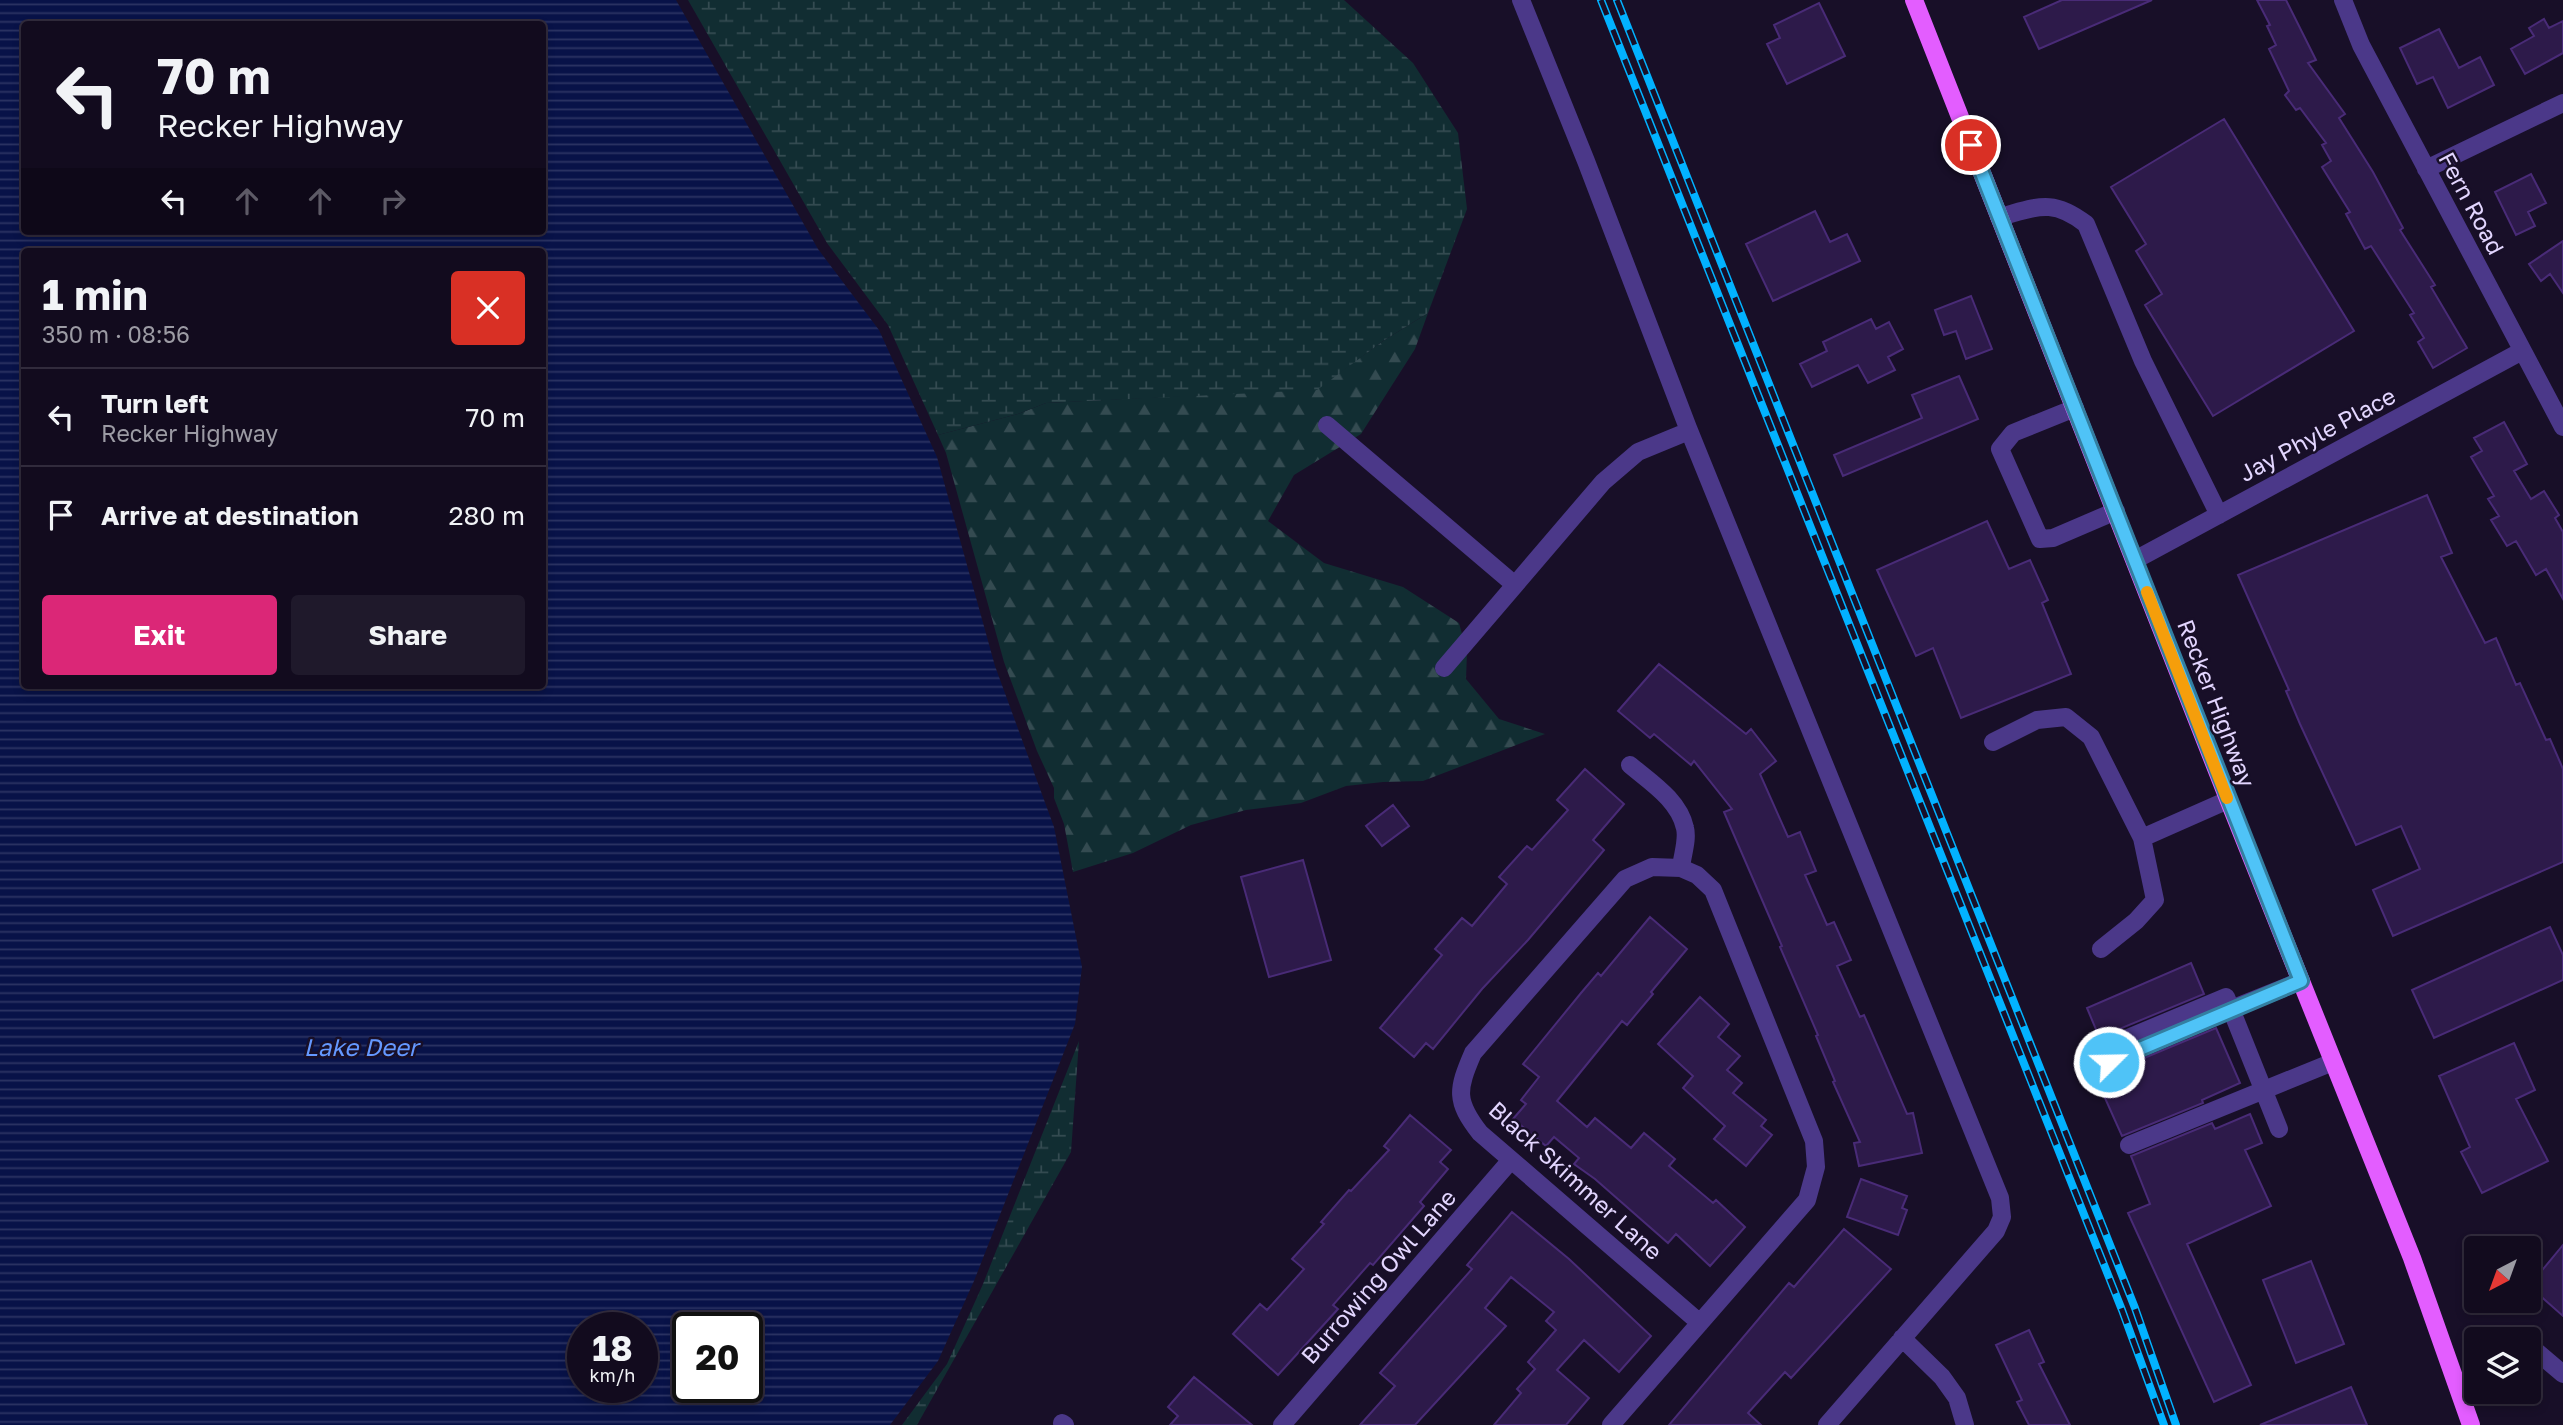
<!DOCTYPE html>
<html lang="en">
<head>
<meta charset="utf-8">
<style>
  body { margin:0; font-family:"Golos Text",sans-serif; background:#1f192b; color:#f1f3f6; height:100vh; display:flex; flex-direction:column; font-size:26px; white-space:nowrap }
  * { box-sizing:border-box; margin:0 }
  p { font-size:23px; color:#9c9ba4 }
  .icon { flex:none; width:38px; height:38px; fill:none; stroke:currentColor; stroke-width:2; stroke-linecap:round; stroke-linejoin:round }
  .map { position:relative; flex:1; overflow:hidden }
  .drawer { position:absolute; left:21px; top:248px; width:525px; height:441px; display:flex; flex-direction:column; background:#120b1e; border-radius:7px; box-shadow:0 4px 10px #0003,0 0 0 2px #312b3c }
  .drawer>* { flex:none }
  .banner { position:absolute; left:21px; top:21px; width:525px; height:214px; border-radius:7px; box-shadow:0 4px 10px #0003,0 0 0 2px #312b3c; background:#120b1e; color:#f1f3f6; overflow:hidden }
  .needle { width:46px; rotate:221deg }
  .fabs { position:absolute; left:2464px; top:1236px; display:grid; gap:14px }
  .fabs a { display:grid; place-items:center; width:77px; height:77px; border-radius:7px; background:#120b1e; box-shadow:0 4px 10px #0003,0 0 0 2px #312b3c; font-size:35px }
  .speed { position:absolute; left:567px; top:1312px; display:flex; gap:14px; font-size:35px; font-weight:700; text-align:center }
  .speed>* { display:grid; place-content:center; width:91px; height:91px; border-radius:50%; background:#120b1e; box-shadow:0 4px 10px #0003,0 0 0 2px #312b3c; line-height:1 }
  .speed small { font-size:18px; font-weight:400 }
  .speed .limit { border:4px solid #111; border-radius:10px; background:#fff; color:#111 }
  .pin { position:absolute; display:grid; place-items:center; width:60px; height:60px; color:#fff; margin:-30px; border:4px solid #fff; border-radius:50%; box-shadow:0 2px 7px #0007 }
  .me { position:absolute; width:77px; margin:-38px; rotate:67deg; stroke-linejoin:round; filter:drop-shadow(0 0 5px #0008) }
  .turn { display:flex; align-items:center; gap:24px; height:147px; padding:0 21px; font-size:32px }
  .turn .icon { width:91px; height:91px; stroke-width:2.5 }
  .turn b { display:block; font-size:49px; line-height:60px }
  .lanes { display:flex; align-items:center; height:66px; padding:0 21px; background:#0003; justify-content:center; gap:35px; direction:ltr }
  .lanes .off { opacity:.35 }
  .round { display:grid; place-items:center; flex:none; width:74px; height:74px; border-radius:7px; background:#1f192b }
  .headline { display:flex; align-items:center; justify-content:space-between; height:119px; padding:0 21px }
  h1 { font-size:42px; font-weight:700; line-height:52px }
  .cta { display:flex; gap:14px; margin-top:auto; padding:14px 21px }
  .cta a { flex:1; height:80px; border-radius:7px; background:#db2777; color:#fff; font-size:28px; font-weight:700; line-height:80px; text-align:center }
  .cta a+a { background:#1f192b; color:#f1f3f6 }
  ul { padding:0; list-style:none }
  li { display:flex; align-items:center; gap:21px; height:98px; padding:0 21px; border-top:2px solid #312b3c }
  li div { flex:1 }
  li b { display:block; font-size:26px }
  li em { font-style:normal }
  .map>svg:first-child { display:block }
  .forest { fill:url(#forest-firs) }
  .wetland { fill:url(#wetland-marsh) }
  .water { fill:url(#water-rules); fill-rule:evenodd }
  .building { fill:#2d1a4a; stroke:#492b77; stroke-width:2 }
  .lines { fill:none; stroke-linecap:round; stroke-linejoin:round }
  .minor { stroke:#4b3889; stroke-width:18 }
  .major { stroke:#e35dff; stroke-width:18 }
  .rail-casing { stroke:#02b2ff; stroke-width:8 }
  .rail { stroke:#180f28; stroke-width:5; stroke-dasharray:16; stroke-linecap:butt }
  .route-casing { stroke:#337fa1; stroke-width:18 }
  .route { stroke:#4fc3f7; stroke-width:12 }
  .slow { stroke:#f59e0b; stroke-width:12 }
  .labels { text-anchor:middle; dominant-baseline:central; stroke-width:5; stroke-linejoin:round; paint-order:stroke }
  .street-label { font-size:23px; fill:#e3d6ff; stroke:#180f28 }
  .water-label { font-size:24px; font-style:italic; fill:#6498ff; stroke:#180f28 }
</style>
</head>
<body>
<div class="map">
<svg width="2563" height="1425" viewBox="0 0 2563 1425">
  <defs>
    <pattern id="forest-firs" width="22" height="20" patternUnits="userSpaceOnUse" patternTransform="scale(1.75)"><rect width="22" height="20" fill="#112d32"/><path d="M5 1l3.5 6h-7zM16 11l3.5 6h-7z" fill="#344b51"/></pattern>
    <pattern id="wetland-marsh" width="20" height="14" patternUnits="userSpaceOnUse" patternTransform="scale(1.75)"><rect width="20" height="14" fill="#112d32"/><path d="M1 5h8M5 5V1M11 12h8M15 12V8" fill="none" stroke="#344b51"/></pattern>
    <pattern id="water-rules" width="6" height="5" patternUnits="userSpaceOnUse" patternTransform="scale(1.75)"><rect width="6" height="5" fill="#081248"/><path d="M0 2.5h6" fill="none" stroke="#2c3463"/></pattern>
  </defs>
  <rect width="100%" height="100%" fill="#180f28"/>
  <path class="forest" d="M1428,313L1415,349L1361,434L1294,475L1268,521L1324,563L1403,587L1459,623L1467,652L1466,679L1499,719L1545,734L1423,781L1383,782L1346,786L1301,803L1246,810L1191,825L1133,853L1073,872L1064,824L1054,798V788L1037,751L1004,662L946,453L938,435L1018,414L1046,403L1317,389L1383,341Z"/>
  <path class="wetland" d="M688,0H1344L1413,63L1458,133L1467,209L1428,313L1383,341L1317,390L1046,403L1018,414L938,435L888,325L827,243Z
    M1079,1041L1071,1152L917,1425H902L947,1364L983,1284Z"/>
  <path class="water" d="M0,0H676L818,249L879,330L937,457L995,666L1054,827L1082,967L1075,1024L974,1281L938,1361L890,1425H0ZM24,24H542V231H24ZM24,252H542V686H24ZM583,1328H642V1388H583ZM688,1328H747V1388H688Z"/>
  <path class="building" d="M2062,0H2152L2039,49L2024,17Z
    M2257,0H2286L2316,60L2308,63L2345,114L2339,118L2373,172L2403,228L2400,230L2435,285L2431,287L2467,348L2433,368L2418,342L2424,338L2410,315L2414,313L2371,246L2365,249L2346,214L2350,212L2322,167L2331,161L2322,145L2326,143L2300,108L2296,110L2285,95L2289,91L2269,49L2276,45L2267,26L2270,25Z
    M1819,3L1845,56L1787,84L1767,44L1780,38L1774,25Z
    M2544,19L2549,28L2563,21V53L2525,74L2511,49L2534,36L2529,28Z
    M2439,29L2459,68L2480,57L2494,85L2448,108L2433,77L2417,84L2400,48Z
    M2224,119L2354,331L2213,416L2145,305L2162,294L2136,251L2146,244L2111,187Z
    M2531,174L2546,203L2528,212L2535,226L2516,235L2495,192Z
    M1815,211L1830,242L1847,234L1860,261L1773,301L1746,244Z
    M2563,241V293L2550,274L2541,281L2529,264Z
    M1971,296L1992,349L1966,359L1956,331L1944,335L1935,310Z
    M1871,319L1876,329L1889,322L1903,349L1888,357L1895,370L1868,383L1858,365L1812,387L1800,364L1827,351L1823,342Z
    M1959,376L1978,419L1843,476L1834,455L1922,418L1912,395Z
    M2504,422L2527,464L2514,471L2531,499L2544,491L2559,515L2555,518L2563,532V599L2546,569L2536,575L2516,541L2507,546L2491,520L2499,516L2488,499L2494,496L2471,457L2482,451L2474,438Z
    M2427,495L2452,553L2441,557L2485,643L2496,638L2516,685L2520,683L2546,740L2550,739L2563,769V862L2393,936L2373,890L2420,869L2401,826L2356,845L2300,724L2286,691L2289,690L2238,575Z
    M1987,521L2009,569L2030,560L2048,600L2042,603L2071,674L1961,718L1933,648L1916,656L1877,570Z
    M1659,664L1746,734L1751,729L1776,761L1760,774L1788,837L1800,832L1816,871L1805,875L1827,925L1834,922L1851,960L1837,966L1860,1017L1864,1015L1907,1114L1913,1113L1922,1153L1859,1166L1854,1143L1860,1142L1833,1082L1835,1081L1816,1036L1818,1035L1780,947L1782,946L1724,812L1732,809L1694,761L1691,765L1654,734L1650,738L1618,711Z
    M1585,769L1624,804L1593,840L1604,850L1528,940L1482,989L1433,1049L1426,1043L1414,1057L1380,1028L1442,955L1435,949L1462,918L1472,926L1507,884L1499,877L1527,846L1532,850L1568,810L1557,800Z
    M1393,805L1409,826L1382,846L1366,826Z
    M1303,860L1331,960L1269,977L1241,877Z
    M1650,917L1687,949L1651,992L1653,994L1627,1025L1622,1021L1557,1101L1587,1127L1595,1118L1631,1148L1644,1133L1675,1159L1669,1166L1713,1203L1716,1200L1745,1227L1710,1266L1676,1234L1668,1243L1595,1179L1574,1164L1579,1158L1554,1137L1546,1146L1513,1119L1526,1104L1521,1100L1539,1077L1523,1064L1581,993L1598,973L1601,976Z
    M2550,927L2563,955V980L2434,1038L2412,990Z
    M2191,963L2204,994L2112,1032L2105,1041L2108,1050L2105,1051L2087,1008Z
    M1700,997L1729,1024L1718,1037L1740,1056L1727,1070L1742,1083L1733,1093L1766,1120L1761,1126L1772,1135L1746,1166L1714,1139L1725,1126L1683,1088L1693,1076L1658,1044Z
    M2216,1028L2240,1083L2202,1100L2203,1103L2122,1136L2096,1078Z
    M2514,1043L2535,1090L2516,1099L2548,1161L2482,1193L2461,1152L2470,1147L2439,1076Z
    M2250,1114L2262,1143L2245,1150L2271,1206L2187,1244L2251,1385L2214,1402L2128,1213L2150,1204L2131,1156L2212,1123L2215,1129Z
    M1410,1115L1451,1150L1440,1162L1448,1169L1420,1202L1424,1206L1373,1265L1370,1263L1333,1305L1338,1309L1278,1375L1233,1334L1260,1304L1267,1310L1304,1269L1292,1259L1324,1224L1321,1222L1349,1190L1351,1191L1389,1150L1384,1146Z
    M1861,1179L1907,1196L1902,1208L1907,1210L1898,1235L1847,1217Z
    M1512,1212L1569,1259L1651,1336L1619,1372L1584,1340L1557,1370L1589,1398L1566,1425H1494L1521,1393L1517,1389L1535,1369L1528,1362L1556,1330L1546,1321L1554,1312L1511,1277L1485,1308L1506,1326L1415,1425H1360L1395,1386L1380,1373L1472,1269L1467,1265Z
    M1844,1229L1891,1269L1791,1378L1785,1372L1748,1413L1761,1425H1669L1789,1283L1794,1287Z
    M2563,1245V1316L2529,1286Z
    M2311,1261L2344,1344L2296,1363L2263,1280Z
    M2029,1330L2044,1362L2039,1364L2070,1425H2029L2017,1402L2022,1400L1996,1345Z
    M1194,1377L1252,1425H1170L1178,1416L1168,1407Z
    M2351,1387L2367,1425H2260Z"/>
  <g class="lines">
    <path class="minor" d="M1521,0L1586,161L1688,428L2000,1198L2002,1217L1996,1231L1827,1425
      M2343,0L2361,45L2563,427
      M2426,169L2563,103
      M1999,217C2038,207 2052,198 2086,224L2143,361L2219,515
      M2075,408L2013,433L2000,449L2040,539L2053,538L2116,511
      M1327,425L1515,585
      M2135,560L2522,351
      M1444,668L1603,482L1638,452L1689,431
      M1993,742L2037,720L2066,717L2091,737L2142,838
      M1681,868L1652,867L1625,879L1473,1053C1457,1090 1455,1101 1480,1133L1700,1323
      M2101,949L2136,921L2155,900L2142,838L2228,800
      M2109,1062L2231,1009L2226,997L2116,1043
      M2279,1129L2231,1009L2301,981
      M2129,1145L2333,1062
      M1902,1338L1942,1377L1957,1398L1965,1425
      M2530,1346L2563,1374
      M1062,1423L1065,1425
      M1282,1425L1511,1160
      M1611,1425L1807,1200L1816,1167L1814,1141L1713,890L1697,875L1681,868C1682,856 1688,840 1685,828C1679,800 1650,782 1630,765"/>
    <path class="major" d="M1914,0L2232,809L2412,1258L2471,1425"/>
    <g class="rail-casing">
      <path id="rail" d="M1601,0L2122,1310L2164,1425
        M1617,0L2135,1308L2176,1425"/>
    </g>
    <use href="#rail" class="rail"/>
  </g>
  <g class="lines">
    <g class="route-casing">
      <path id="route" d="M1971,145L2301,981L2109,1062"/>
    </g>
    <use href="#route" class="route"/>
    <path class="slow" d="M2147,592L2227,798"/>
  </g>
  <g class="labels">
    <g class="street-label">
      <text transform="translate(2472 203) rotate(62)">Fern Road</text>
      <text transform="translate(2317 434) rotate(-28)">Jay Phyle Place</text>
      <text transform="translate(2217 703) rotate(69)">Recker Highway</text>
      <text transform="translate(1576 1180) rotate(42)">Black Skimmer Lane</text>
      <text transform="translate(1378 1276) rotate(-49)">Burrowing Owl Lane</text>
    </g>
    <g class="water-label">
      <text x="361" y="1046">Lake Deer</text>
    </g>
  </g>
</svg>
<div class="fabs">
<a><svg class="needle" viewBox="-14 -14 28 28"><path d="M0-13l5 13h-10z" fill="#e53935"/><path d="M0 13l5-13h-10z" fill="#9c9ba4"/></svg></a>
<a><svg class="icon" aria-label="layers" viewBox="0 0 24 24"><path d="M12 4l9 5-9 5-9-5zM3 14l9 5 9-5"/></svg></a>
</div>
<div class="speed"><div>18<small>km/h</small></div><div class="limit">20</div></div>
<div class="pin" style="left:1971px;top:145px;background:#d93025"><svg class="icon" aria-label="arrive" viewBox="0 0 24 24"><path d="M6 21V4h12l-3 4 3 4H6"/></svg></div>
<svg class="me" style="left:2109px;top:1062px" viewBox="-20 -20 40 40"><circle r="17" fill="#4fc3f7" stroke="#fff" stroke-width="3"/><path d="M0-11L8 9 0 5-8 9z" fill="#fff"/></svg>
<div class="banner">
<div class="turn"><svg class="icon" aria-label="left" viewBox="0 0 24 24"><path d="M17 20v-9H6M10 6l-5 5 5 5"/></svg><div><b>70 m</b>Recker Highway</div></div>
<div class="lanes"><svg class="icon" aria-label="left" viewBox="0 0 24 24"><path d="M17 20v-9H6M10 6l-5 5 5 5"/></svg><svg class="icon off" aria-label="ahead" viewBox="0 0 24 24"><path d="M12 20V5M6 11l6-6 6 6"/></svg><svg class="icon off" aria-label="ahead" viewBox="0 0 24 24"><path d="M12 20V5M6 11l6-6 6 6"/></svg><svg class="icon off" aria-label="right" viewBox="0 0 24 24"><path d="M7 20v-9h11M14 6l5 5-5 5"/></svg></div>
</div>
<section class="drawer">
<div class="headline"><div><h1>1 min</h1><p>350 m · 08:56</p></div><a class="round" style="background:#d93025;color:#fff"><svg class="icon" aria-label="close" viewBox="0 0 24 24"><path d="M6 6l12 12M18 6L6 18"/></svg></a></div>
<ul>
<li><svg class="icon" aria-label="left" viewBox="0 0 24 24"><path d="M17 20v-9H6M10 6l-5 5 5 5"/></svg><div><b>Turn left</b><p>Recker Highway</p></div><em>70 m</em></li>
<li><svg class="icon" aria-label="arrive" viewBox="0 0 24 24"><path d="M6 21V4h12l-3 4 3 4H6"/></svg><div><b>Arrive at destination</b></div><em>280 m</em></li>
</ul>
<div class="cta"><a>Exit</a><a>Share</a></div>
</section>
</div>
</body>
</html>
